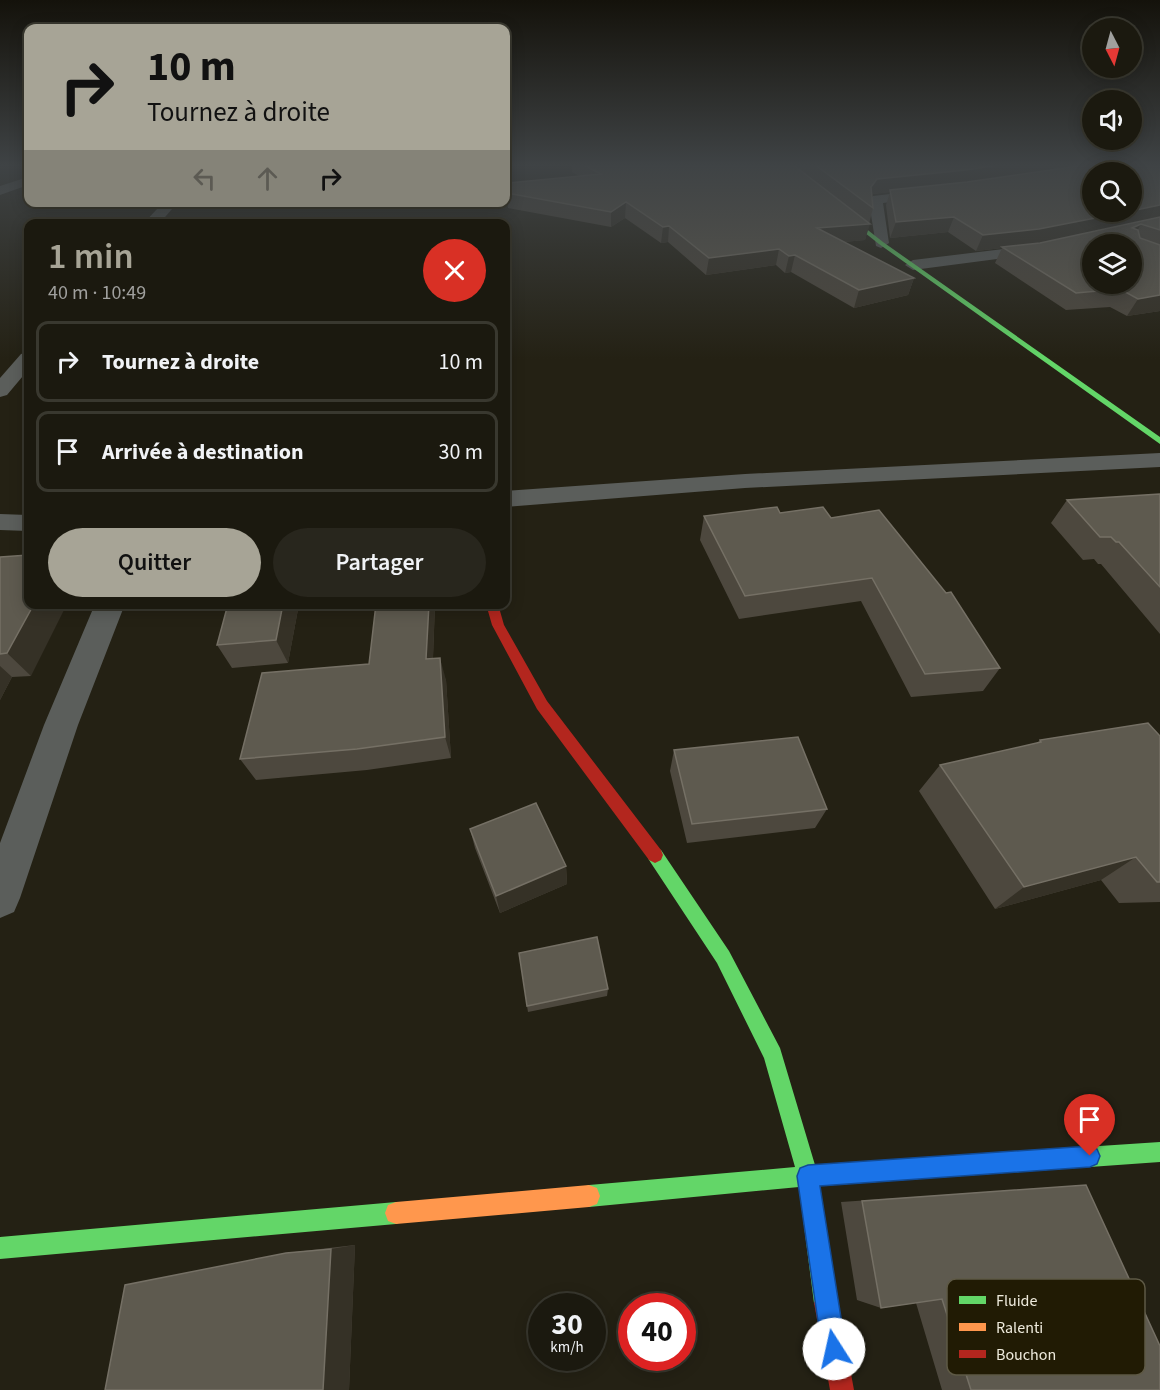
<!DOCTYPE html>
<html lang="fr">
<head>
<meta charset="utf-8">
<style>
  body { margin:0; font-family:"Source Sans 3",sans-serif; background:#28261d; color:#f1f3f6; height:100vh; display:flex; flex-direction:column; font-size:22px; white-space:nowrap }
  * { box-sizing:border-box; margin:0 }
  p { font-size:20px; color:#a0a09e }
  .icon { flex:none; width:33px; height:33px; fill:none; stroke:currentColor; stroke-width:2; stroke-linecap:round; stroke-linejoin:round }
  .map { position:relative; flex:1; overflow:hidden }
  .side { position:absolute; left:24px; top:219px; width:486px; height:390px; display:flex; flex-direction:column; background:#1b190f; border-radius:12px; box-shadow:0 3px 15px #0003,0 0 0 2px #39382f }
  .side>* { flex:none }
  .banner { position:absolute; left:24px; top:24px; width:486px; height:183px; border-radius:12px; box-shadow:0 3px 15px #0003,0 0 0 2px #39382f; background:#a7a496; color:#111; overflow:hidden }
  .needle { width:39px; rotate:174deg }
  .tools { position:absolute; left:1082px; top:18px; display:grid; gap:12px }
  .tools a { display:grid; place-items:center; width:60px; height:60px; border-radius:50%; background:#1b190f; box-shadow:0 3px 15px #0003,0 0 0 2px #39382f; font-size:30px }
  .speed { position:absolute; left:528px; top:1293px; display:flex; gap:12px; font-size:30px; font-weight:700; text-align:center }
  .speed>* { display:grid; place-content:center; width:78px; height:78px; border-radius:50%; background:#1b190f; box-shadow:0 3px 15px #0003,0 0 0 2px #39382f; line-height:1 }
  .speed small { font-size:15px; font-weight:400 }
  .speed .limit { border:9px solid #d22; background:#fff; color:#111 }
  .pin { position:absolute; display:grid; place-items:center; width:51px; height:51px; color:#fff; margin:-62px -26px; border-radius:50% 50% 50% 0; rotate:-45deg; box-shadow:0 0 6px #0007 }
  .pin .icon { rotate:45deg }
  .me { position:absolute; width:66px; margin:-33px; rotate:350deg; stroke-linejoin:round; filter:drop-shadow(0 0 4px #0008) }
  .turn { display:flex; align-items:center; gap:21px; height:126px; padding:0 24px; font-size:27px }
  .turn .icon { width:78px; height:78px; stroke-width:2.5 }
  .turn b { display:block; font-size:42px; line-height:51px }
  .lanes { display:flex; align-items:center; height:57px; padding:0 24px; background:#0003; justify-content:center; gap:30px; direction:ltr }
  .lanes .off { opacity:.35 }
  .round { display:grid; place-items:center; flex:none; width:63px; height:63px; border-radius:32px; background:#28261d }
  .headline { display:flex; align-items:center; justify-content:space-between; height:102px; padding:0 24px }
  h1 { font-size:36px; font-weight:600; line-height:45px; color:#a7a496 }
  .cta { display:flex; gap:12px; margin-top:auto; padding:12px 24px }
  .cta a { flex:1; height:69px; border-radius:36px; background:#a7a496; color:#111; font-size:24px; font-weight:600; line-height:69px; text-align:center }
  .cta a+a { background:#28261d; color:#f1f3f6 }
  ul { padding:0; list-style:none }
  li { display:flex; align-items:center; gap:18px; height:81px; margin:0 12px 9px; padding:0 12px; border:3px solid #39382f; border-radius:12px }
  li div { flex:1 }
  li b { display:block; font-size:22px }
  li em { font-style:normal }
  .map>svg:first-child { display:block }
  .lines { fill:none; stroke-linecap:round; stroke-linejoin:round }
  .street { fill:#5b5e5b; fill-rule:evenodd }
  .fast { fill:#63d668; fill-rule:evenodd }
  .slow { fill:#ff974d; fill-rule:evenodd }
  .jam { fill:#b3261e; fill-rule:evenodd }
  .wall { fill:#4d483e }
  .shaded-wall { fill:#353126 }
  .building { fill:#5e5a4f; stroke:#757065; stroke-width:1.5; fill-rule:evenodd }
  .route { fill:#1a73e8; stroke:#114b97; stroke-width:1.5 }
  .key { fill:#211b04; stroke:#5e5945; stroke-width:1.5 }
  .key-label { font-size:16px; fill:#eeeadc }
</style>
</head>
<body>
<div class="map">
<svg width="1160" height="1390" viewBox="0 0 1160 1390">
  <rect width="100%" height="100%" fill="#242114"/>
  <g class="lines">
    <path class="street" d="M28,177V185L0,195V186Z
      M933,189L940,193L938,196L883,203L889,243L881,248L876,246L869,202L873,196Z
      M157,202H171L172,209L159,224H143L158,208Z
      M1045,244L1051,246L1053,249L1051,252L913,270L905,265L913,260Z
      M28,352V370L7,395L0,397V378L21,354Z
      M1160,453V467L745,488L506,507V491L745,474Z
      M0,514L28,515V531L0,530Z
      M95,604H125L78,725L20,898L14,912L0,918V843L44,725Z"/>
    <path class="fast" d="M778,164H784L883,242L1160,437V444L879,244Z
      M655,847L661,850L729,951L780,1048L815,1165L1160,1142V1162L820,1186L838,1303L834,1311L826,1315L818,1311L814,1303L799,1187L589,1207L581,1204L578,1196L581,1188L589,1185L795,1167L764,1058L717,963L649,860L647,855L649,850Z
      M396,1202L404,1205L407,1213L404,1221L396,1224L0,1259V1237Z"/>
    <path class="slow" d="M589,1185L597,1188L600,1196L597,1204L589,1207L396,1224L388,1221L385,1213L388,1205L396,1202Z"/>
    <path class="jam" d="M486,604H498L504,625L547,701L661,850L663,855L661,860L655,863L649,860L537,709L492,625Z
      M826,1291L834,1295L838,1303L854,1390H830L814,1303L818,1295Z"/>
  </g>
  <path class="wall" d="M572,164H1160V311L1127,316L1110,307L1066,310L995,263L1002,248L976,251L948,232L890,238L886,205L890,192L873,194L872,195L873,208L865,240L843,242L914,278L908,295L854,308L791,272L785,273L776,265L706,275L668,242L661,243L625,218L611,227L508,208L507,193L579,176L572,172Z
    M1160,494V634L1101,564H1098L1094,559L1083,560L1051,523L1067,500Z
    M780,513L831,518L1000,668L983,691L911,697L861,601L739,619L700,540L704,516Z
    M0,557L31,676L12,677L0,700Z
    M228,604H299L288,663L232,668L217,645Z
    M376,604H435L433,658L446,680L451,758L367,770L256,780L240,759L369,664Z
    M1160,736V902L1119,903L1101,880L995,909L919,791L940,765L1037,743L1040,740Z
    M674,750L827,809L815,828L687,843L670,771Z
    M470,829L566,866L567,884L500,913L475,848Z
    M608,989L607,996L528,1012L527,1006Z
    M1086,1185L1160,1390H942L916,1303L881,1308L857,1300L841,1202Z
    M355,1245L349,1390H105L286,1253Z"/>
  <path class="shaded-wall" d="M1005,164H1102L961,185L890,190V192L873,194L867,202L871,187L877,179Z
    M626,202L625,218L611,227V212Z
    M1160,205V219L1032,245L1002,247V248L976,251L983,235L1131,212V211Z
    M954,217L948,232L890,238L896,222Z
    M870,224L865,240L813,245L817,228Z
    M1141,224L1132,240V228Z
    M669,226L668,242L661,243L663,227Z
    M779,249L776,265L706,275L709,258Z
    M795,255L791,272L785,273L789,256Z
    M914,278L908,295L854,308L859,290Z
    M1160,295V311L1127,316L1138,299Z
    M34,604H67L31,676L7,653Z
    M283,604H299L288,663L276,640Z
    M429,604H435L432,682L426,659Z
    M440,658L446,680L451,758L445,737Z
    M0,666L12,677L0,700Z
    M1136,857L1101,880L995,909L1024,887Z
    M566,866L567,884L500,913L496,896Z
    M355,1245L349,1390H323L331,1249Z"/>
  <path class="building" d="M582,164H792L870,224L817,228L914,278L859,290L795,255L789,256L779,249L709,258L669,226L663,227L626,202L611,212L507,193V183L601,174Z
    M814,164H1005L966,170L877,179L871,187L873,208Z
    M1092,164H1160V205L1131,211V172H1092V212H1126L1039,229L983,235L954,217L896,222L890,190L967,182Z
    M1160,217V230L1141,224L1132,228L1138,230L1140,238L1160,245V295L1138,299L1120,289L1076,293L1002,247L1040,243ZM1092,244H1131V284H1092Z
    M1160,494V587L1119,542H1116L1111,537H1100L1067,500Z
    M777,507L780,513L823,507L831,518L879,510L946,593L951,592L1000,668L925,674L872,578L745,596L704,516Z
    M28,555V604H34L7,653L0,654V557Z
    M228,604H283L276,640L217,645Z
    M376,604H429L426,659L440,658L445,737L357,749L240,759L262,673L369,664Z
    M1148,723L1160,736V882H1157L1136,857L1024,887L940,765L1041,742L1040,740Z
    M798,737L827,809L692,824L674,750Z
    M536,803L566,866L496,896L470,829Z
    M597,937L608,989L527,1006L519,953Z
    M1086,1185L1160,1346V1390H971L942,1299L881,1308L862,1201Z
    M331,1249L323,1390H105L125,1285L286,1253Z"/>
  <linearGradient id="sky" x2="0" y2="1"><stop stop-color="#14120b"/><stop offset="0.46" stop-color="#3f4345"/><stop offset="1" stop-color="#3f4345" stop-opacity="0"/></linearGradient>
  <rect width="1160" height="359" fill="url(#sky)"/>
  <path class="route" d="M1090,1146L1097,1149L1100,1156L1097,1164L1090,1167L820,1186L846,1349L843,1357L834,1361L826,1357L822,1349L797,1176L800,1168L808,1165Z"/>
  <rect x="947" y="1279" width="198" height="96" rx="9" class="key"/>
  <rect x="959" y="1296" width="27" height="8" fill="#63d668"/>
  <rect x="959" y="1323" width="27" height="8" fill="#ff974d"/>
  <rect x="959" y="1350" width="27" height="8" fill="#b3261e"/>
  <g class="key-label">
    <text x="996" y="1306">Fluide</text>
    <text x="996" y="1333">Ralenti</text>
    <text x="996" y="1360">Bouchon</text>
  </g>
</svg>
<div class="tools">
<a><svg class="needle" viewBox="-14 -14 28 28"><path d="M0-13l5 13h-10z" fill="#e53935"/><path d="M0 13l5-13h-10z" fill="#a0a09e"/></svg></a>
<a><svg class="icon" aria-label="sound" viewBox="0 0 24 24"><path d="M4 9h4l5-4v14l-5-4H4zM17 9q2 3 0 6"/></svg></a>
<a><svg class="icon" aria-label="search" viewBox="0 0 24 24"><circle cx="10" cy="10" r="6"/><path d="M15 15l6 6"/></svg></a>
<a><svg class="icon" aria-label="layers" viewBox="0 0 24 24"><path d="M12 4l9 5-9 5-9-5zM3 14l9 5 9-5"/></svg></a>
</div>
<div class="speed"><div>30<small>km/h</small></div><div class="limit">40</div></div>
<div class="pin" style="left:1090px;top:1156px;background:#d93025"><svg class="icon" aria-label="arrive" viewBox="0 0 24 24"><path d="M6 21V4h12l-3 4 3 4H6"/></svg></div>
<svg class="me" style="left:834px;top:1349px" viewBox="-20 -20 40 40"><circle r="19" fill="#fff"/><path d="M0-13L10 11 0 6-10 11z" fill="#1a73e8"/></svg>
<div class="banner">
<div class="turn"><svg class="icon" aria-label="right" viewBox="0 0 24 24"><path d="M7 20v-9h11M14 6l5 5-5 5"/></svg><div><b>10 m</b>Tournez à droite</div></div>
<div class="lanes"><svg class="icon off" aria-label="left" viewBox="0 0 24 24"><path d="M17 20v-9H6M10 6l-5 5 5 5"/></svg><svg class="icon off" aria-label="ahead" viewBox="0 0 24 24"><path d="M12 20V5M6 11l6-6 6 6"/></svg><svg class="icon" aria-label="right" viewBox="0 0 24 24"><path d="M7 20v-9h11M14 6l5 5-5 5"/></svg></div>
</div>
<section class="side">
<div class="headline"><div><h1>1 min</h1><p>40 m · 10:49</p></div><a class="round" style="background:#d93025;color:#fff"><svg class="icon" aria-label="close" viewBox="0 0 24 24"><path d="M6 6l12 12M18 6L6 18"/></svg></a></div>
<ul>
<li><svg class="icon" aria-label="right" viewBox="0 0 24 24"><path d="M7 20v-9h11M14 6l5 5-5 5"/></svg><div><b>Tournez à droite</b></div><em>10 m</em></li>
<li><svg class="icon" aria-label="arrive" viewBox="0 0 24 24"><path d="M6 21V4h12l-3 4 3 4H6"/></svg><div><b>Arrivée à destination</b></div><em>30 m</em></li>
</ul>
<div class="cta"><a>Quitter</a><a>Partager</a></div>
</section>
</div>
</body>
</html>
